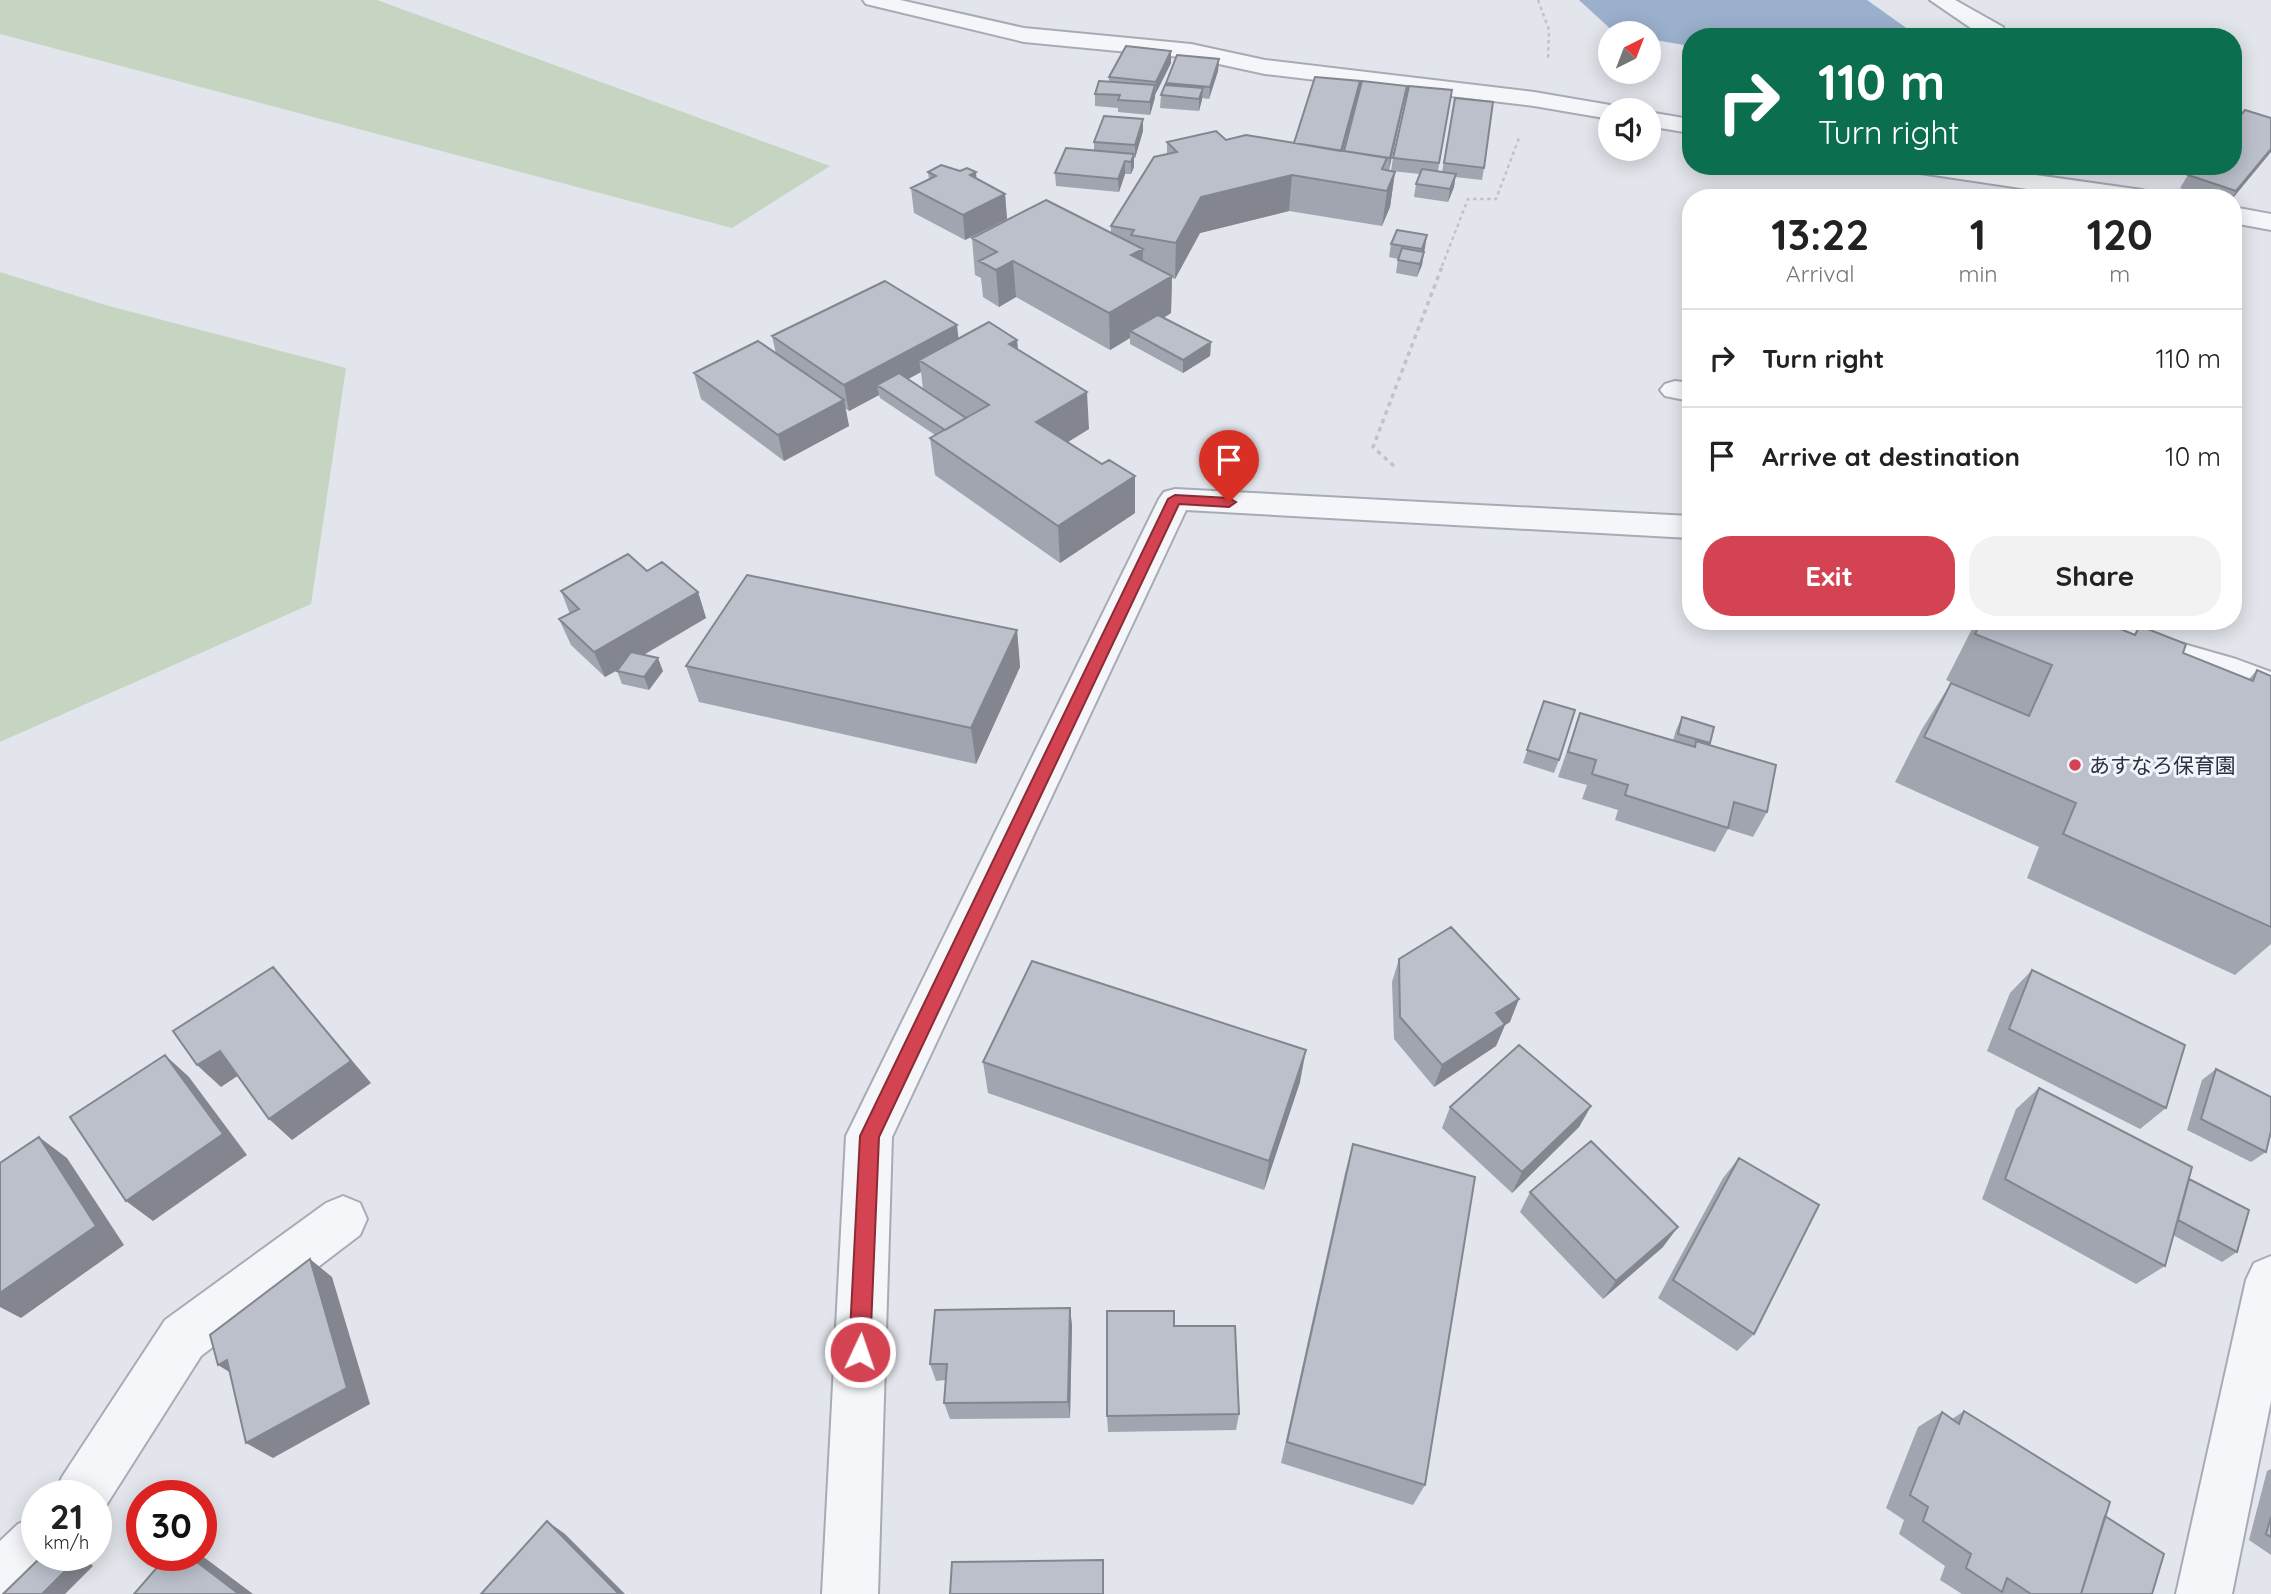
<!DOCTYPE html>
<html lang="en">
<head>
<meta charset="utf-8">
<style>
  body { margin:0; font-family:Quicksand,"Noto Sans JP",sans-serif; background:#f2f2f2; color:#222; height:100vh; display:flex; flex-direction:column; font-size:26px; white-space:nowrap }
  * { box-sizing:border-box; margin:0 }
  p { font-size:23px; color:#767676 }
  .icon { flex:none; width:38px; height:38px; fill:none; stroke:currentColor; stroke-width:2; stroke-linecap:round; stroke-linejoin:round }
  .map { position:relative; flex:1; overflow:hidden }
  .details { position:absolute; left:1682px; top:189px; width:560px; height:441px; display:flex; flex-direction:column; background:#fff; border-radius:28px; box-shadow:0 4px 18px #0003 }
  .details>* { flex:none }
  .guide { position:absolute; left:1682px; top:28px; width:560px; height:147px; border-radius:28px; box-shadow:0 4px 18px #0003; background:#0b6e4f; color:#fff; overflow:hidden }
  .needle { width:46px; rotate:42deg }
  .controls { position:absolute; left:1598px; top:21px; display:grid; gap:14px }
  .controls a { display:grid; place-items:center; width:63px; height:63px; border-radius:50%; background:#fff; box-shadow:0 4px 18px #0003; font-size:35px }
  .speed { position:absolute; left:21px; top:1480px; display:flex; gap:14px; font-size:35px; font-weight:700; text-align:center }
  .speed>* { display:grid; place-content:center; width:91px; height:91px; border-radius:50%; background:#fff; box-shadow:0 4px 18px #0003; line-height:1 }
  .speed small { font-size:18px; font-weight:400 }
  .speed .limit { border:10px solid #d22; background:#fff; color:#111 }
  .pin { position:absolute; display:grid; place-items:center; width:60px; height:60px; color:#fff; margin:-72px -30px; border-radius:50% 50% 50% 0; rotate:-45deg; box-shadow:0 0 7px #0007 }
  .pin .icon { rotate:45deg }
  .me { position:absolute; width:77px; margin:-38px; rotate:3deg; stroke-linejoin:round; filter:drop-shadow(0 0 5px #0008) }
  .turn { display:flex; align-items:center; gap:24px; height:147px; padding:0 21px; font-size:32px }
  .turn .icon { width:91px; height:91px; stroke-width:2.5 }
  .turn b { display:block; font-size:49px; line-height:60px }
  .eta { display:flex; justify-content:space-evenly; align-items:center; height:119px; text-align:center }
  .eta b { font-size:42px; font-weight:700; line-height:49px }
  .button { display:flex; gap:14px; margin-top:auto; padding:14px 21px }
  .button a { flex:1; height:80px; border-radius:28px; background:#d34352; color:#fff; font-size:28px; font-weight:700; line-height:80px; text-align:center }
  .button a+a { background:#f2f2f2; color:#222 }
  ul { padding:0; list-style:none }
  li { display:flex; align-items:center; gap:21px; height:98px; padding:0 21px; border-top:2px solid #e0e0e0 }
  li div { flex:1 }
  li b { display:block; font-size:26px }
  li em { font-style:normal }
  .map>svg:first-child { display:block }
  .green { fill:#c6d5c2 }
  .water { fill:#9bb0cc }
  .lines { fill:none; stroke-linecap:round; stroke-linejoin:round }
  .street-casing { stroke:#a7abb5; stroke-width:4 }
  .path-far1 { stroke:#c0c3ca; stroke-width:2.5; stroke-dasharray:3.5 3.5; stroke-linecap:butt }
  .path { stroke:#c0c3ca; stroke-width:3.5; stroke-dasharray:4.5 4.5; stroke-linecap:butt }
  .street { fill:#f5f6f9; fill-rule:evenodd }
  .wall { fill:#a1a5af; fill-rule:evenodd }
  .shaded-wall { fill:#83868e }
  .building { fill:#bbc0cb; stroke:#83868e; stroke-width:2 }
  .route { fill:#d34352; stroke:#892c35; stroke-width:2 }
  .poi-dot { fill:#d34352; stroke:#f1f4f8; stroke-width:2.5 }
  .labels { text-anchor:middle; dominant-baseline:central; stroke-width:6; stroke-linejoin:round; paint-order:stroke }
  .poi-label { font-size:21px; fill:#293143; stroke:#f1f4f8; text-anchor:start }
</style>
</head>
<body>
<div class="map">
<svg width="2271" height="1594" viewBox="0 0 2271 1594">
  <rect width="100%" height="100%" fill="#e2e5eb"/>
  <path class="green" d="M0,0H377L830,166L732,228L0,34Z
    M0,272L109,306L346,368L311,604L0,742Z"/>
  <path class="water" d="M1579,0H1867L1919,37H1690V46L1649,39L1648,33H1615Z"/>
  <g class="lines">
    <g class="street-casing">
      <path id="street" d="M863,0H900L1024,28L1191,44L1265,60L1534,92L1610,105L1620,110H1610V119L1534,106L1265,74L1191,58L1024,42L866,4Z
        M1930,0H1955L2003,27L2006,37H1984Z
        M1648,112L1690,119V133L1648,126Z
        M1908,166H1973L2142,190L2151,193L2154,198H2088L1920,173L1911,171Z
        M2233,207L2271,214V230L2233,223Z
        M1675,381L1690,383V401L1665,396L1660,390L1665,384Z
        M1175,489L1690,516V538L1186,510L892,1137L878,1594H822L846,1136L1159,499L1164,492Z
        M2043,621H2103L2236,659L2271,672V699L2211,677L2048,630Z
        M343,1196L360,1203L367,1219L360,1235L201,1356L100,1515L96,1517V1496H54L62,1477L165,1320L326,1203Z
        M2271,1256V1401L2232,1594H2176L2246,1280L2254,1263Z
        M37,1516V1556H59L56,1562L25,1594H0V1541L18,1524Z"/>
    </g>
    <path class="path-far1" d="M1538,0L1549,30L1548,61
      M1442,266L1468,199H1496L1519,138"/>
    <path class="path" d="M1394,466L1373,447L1443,264"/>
    <use href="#street" class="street"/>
  </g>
  <path class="wall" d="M1219,59L1218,71L1209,99L1202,98L1199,111L1160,108L1161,95L1166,83Z
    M1171,63L1155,95L1150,115L1118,112V108L1095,106V94L1109,82V77Z
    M1407,86L1389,170L1395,172L1390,207L1382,226L1289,211L1200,233L1175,279L1172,278L1171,313L1164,318L1211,342L1210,356L1183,373L1130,344V338L1110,350L1016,297L999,307L983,297L981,278L975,275L972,238L1111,233V226L1167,154V142L1226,140L1294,143L1359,93L1343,151H1344Z
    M1452,90L1438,171L1442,172L1455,98L1484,168L1482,180L1455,177L1454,187L1448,202L1414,197L1416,184L1420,174L1391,171L1393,158Z
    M2271,118L2233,198H2209L2180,188L2188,175Z
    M1143,131L1135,158H1134V167L1131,174H1125L1119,192L1056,186L1055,173L1094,151V142Z
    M928,172L977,179L1005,194L1007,219L965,240L914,213L911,188L929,179Z
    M1391,244L1425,248L1422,265L1417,277L1396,273L1398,259L1389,257Z
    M772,336L1017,340L1018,349L1089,429L1067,442L1135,513L1060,563L935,475L930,438L935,435L880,398L879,395L849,411L845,408L849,426L784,461L701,399L694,373L776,354ZM921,372L923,389L908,379Z
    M647,571L698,592L706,618L644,655L663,671L649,690L622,684L617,671L618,670L605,677L571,645L559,619L570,614L561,591Z
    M1976,621H2101L2134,634L2140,626L2183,653L2249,679L2257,670L2271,676V944L2235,975L2027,878L2039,847L1895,782L1922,729L1951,683L2019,711L1946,680Z
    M1017,630L1020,667L976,764L699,702L686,666Z
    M1544,701L1559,760L1554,773L1523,763Z
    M1580,713L1673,740L1676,730L1682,717L1714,727L1709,744L1767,812L1753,837L1728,829L1715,852L1615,820L1618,810L1582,799L1587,785L1558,777Z
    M1399,959L1510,1022L1505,1025L1496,1046L1434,1087L1394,1039L1392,982Z
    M2032,970L2166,1108L2140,1129L1987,1051L2010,993Z
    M983,1062L1300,1082L1264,1190L988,1093Z
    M2216,1069L2266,1152L2251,1162L2187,1130L2202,1080Z
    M2039,1088L2189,1179L2237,1252L2222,1262L2173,1235L2165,1266L2136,1284L1982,1199L2016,1109Z
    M1591,1106L1579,1127L1512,1193L1442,1128L1450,1107Z
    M1353,1144L1425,1485L1413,1505L1281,1463L1345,1173Z
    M1739,1158L1754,1334L1737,1351L1658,1298L1723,1178Z
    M1530,1192L1663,1247L1603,1299L1520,1212Z
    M1070,1308L1072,1326L1070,1418L950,1419L944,1403L946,1380L936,1381L930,1364Z
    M1174,1326L1239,1414L1236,1430L1108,1432L1107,1416Z
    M1964,1411L2105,1516L2152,1594H1962L1940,1580L1945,1566L1899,1534L1904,1520L1886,1508L1918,1427L1942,1412L1952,1419Z
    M2271,1469V1555L2249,1540L2267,1471Z"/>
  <path class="shaded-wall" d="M1171,51V63L1155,95L1156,82Z
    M1219,59L1218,71L1209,99L1210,87Z
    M1360,81L1359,93L1339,165L1340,152Z
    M1155,85V98L1150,115V102Z
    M1407,86L1405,98L1389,170L1390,158Z
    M1203,88L1202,100L1199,111V99Z
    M1143,119V131L1135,158V145Z
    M2271,149V152L2233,198H2232L2236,191Z
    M1134,154V167L1131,174V162Z
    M1125,161V174L1119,192L1118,179Z
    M976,172L978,197L970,175Z
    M1395,172L1390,207L1382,226L1387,191Z
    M1456,174L1454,187L1448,202L1450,189Z
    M1292,175L1289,211L1200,233L1175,279L1176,243L1201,197Z
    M1005,194L1007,219L965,240L963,215Z
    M1427,235L1425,248L1419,262L1422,249Z
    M1143,249L1142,285L1131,255Z
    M1424,252L1422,265L1417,277L1420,264Z
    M1013,261L1016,297L999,307L996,270Z
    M1172,276L1171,313L1136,334L1130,331V338L1110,350L1109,313Z
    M957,325L960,351L919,360L921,372L886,391L877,385L879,395L849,411L844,385Z
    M1017,340L1020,377L1009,344Z
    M1211,342L1210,356L1183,373V360Z
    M1087,392L1089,429L1039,460L1036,422Z
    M844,400L849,426L784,461L778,435Z
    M1135,476V513L1060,563L1058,526Z
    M698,592L706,618L605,677L594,652Z
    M1017,630L1020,667L976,764L971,728Z
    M658,658L663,671L649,690L644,677Z
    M273,967L371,1083L292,1140L269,1119Z
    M1519,999L1510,1022L1505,1025L1496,1046L1434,1087L1442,1065L1496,1013Z
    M1306,1050L1300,1082L1264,1190L1269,1161Z
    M220,1051L242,1073L221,1087L197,1065Z
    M165,1055L189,1077L247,1155L153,1221L126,1201Z
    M1591,1106L1579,1127L1512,1193L1522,1172Z
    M39,1137L67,1158L124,1245L21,1318L0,1307V1293Z
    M1678,1227L1663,1247L1603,1299L1616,1281Z
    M310,1259L332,1277L370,1404L273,1458L246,1443Z
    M1070,1308L1072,1326L1070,1418L1068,1402Z
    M227,1360L244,1381L218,1365Z
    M547,1521L565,1534L625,1594H619Z
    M72,1556H83L93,1566L65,1594H42Z
    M189,1556H200L205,1558L253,1594H239Z"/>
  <path class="building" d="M1126,46L1171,51L1156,82L1109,77Z
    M1177,55L1219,59L1210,87L1166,83Z
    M1315,77L1360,81L1341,151L1294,143Z
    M1099,81L1155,85L1150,102L1118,100L1120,95L1095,94Z
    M1362,81L1407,86L1390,158L1344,151Z
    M1165,85L1203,88L1199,99L1161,95Z
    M1409,86L1452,90L1439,163L1393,158Z
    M1455,98L1493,102L1484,168L1444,163Z
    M2245,110L2271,118V149L2236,191L2188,175L2196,166H2233V124Z
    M1104,116L1143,119L1135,145L1094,142Z
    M1216,131L1226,140L1246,135L1387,158L1382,169L1395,172L1387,191L1292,175L1201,197L1176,243L1131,235L1134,230L1111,226L1154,157L1177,152L1167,142Z
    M1066,148L1134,154L1131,162L1125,161L1118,179L1055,173Z
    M941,165L960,171L967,168L976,172L970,175L1005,194L963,215L911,188L936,176L928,172Z
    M1422,169L1456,174L1450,189L1416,184Z
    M1046,200L1143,249L1131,255L1172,276L1109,313L1013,261L996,270L979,261L997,252L972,238Z
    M1397,230L1427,235L1422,249L1391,244Z
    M1402,248L1424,252L1420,264L1398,260Z
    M885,281L957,325L844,385L772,336Z
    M1158,315L1211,342L1183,360L1130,331Z
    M989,322L1017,340L1009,344L1087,392L1036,422L1102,464L1109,460L1135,476L1058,526L930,438L989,405L919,360Z
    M758,341L844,400L778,435L694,373Z
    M899,373L966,418L945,430L877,385Z
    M628,554L647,571L662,562L698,592L594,652L559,619L579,609L561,591Z
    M747,575L1017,630L971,728L686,666Z
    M1981,621H2101L2135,635L2140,626L2186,644L2183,653L2253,681L2257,670L2271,676V927L2063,834L2076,803L1924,737L1951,683L2029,716L2052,665L1975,634Z
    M631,652L658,658L644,677L617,671Z
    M1544,701L1575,710L1559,760L1527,750Z
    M1580,713L1695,747L1696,741L1776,765L1767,812L1734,802L1728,828L1625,795L1628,785L1592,774L1596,760L1568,752Z
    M1682,717L1714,727L1710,743L1678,734Z
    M1451,927L1519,999L1496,1013L1505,1024L1442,1065L1400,1017L1399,959Z
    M1032,961L1306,1050L1269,1161L983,1062Z
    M273,967L351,1061L269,1119L220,1051L197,1065L173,1031Z
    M2032,970L2185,1045L2166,1108L2009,1029Z
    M1519,1045L1591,1106L1522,1172L1450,1107Z
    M165,1055L223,1134L126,1201L70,1117Z
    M2216,1069L2271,1097V1131L2266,1152L2201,1119Z
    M2039,1088L2192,1167L2165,1266L2005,1179Z
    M39,1137L96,1226L0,1293V1163Z
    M1591,1141L1678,1227L1616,1281L1530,1192Z
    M1353,1144L1475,1177L1425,1485L1287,1442Z
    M1739,1158L1819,1205L1754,1334L1673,1280Z
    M2189,1179L2249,1210L2237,1252L2178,1220Z
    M310,1259L347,1388L246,1443L227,1360L218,1365L210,1335Z
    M1070,1308L1068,1402L944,1403L947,1364H930L935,1310Z
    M1107,1311H1174V1326H1235L1239,1414L1107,1416Z
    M1964,1411L2110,1502L2081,1594H2031L2007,1578L2002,1592L1966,1568L1971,1554L1923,1521L1928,1507L1910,1495L1942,1412L1959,1424Z
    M2105,1516L2164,1554L2152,1594H2081Z
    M2271,1517V1537L2266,1534Z
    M547,1521L619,1594H481Z
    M42,1556H72L76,1560L42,1594H3Z
    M167,1556H189L239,1594H134Z
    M1103,1560V1594H950L952,1562Z"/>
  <path class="route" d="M1175,495L1229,498L1236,502L1229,507L1179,504L879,1137L870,1352L867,1359L860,1362L853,1359L849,1352L860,1136L1168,499Z"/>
  <circle class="poi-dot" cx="2075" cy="765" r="7"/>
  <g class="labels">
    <g class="poi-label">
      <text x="2089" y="765">あすなろ保育園</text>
    </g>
  </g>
</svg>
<div class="controls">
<a><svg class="needle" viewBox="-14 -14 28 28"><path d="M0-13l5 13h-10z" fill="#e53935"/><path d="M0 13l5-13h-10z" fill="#767676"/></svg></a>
<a><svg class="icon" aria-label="sound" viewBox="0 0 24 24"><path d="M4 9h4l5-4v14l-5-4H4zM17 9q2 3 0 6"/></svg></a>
</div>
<div class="speed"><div>21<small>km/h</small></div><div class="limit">30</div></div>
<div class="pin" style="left:1229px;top:502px;background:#d93025"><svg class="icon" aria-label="arrive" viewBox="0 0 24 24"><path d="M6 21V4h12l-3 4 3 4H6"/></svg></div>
<svg class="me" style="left:860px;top:1352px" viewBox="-20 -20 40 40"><circle r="17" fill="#d34352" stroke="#fff" stroke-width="3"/><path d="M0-11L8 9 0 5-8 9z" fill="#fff"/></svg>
<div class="guide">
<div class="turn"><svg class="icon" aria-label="right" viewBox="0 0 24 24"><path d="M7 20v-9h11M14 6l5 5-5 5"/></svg><div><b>110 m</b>Turn right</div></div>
</div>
<section class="details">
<div class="eta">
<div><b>13:22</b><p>Arrival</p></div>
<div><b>1</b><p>min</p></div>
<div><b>120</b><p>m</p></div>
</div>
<ul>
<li><svg class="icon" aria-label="right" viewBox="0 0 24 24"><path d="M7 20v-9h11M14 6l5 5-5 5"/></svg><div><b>Turn right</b></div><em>110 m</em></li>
<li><svg class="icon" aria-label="arrive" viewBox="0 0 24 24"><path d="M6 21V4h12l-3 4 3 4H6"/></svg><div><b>Arrive at destination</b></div><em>10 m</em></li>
</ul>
<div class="button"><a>Exit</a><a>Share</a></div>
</section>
</div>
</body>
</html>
